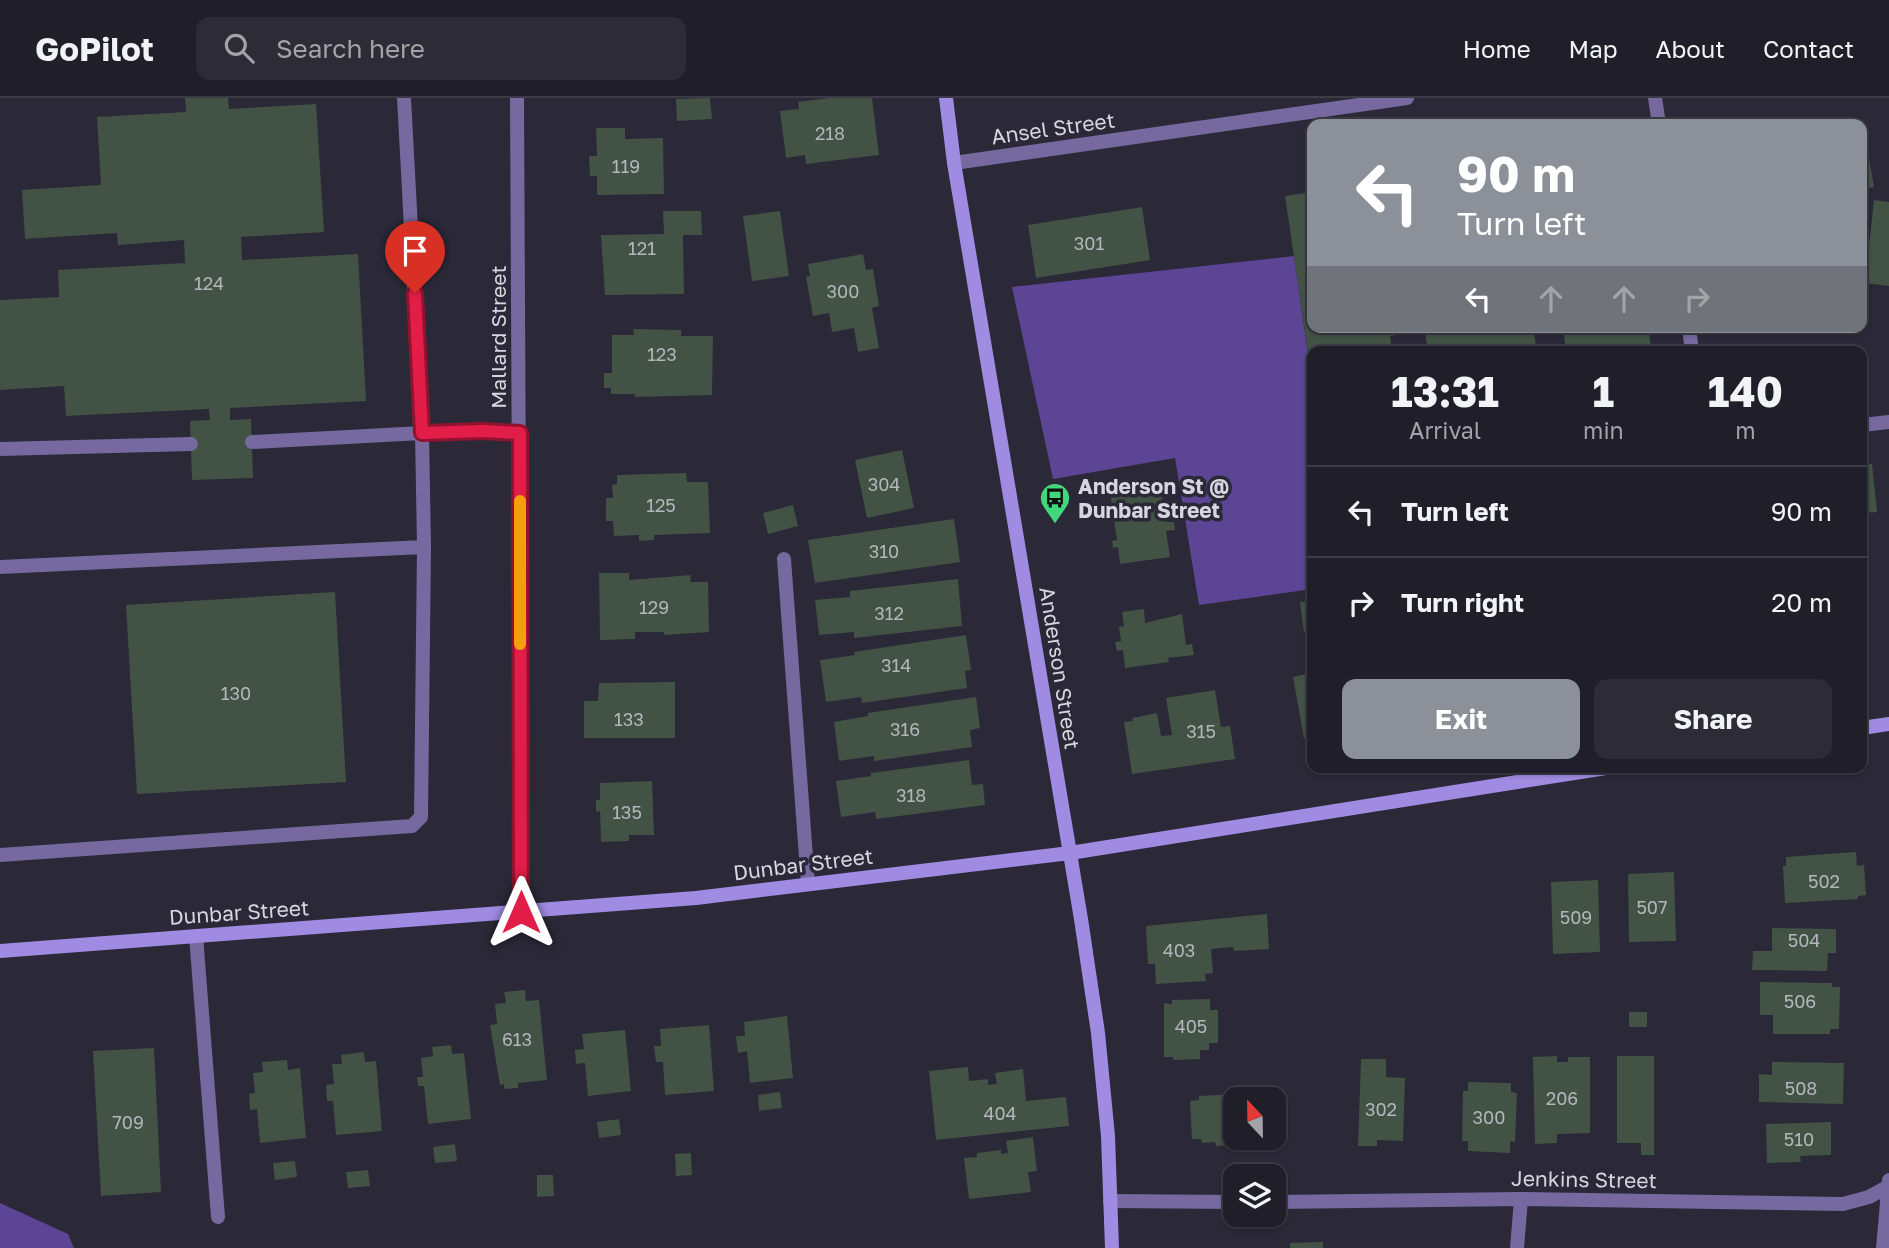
<!DOCTYPE html>
<html lang="en">
<head>
<meta charset="utf-8">
<style>
  body { margin:0; font-family:"Golos Text",sans-serif; background:#2d2b35; color:#f1f3f6; height:100vh; display:flex; flex-direction:column; font-size:26px; white-space:nowrap }
  * { box-sizing:border-box; margin:0 }
  p { font-size:23px; color:#a2a2a8 }
  .icon { flex:none; width:38px; height:38px; fill:none; stroke:currentColor; stroke-width:2; stroke-linecap:round; stroke-linejoin:round }
  .map { position:relative; flex:1; overflow:hidden }
  .sheet { position:absolute; left:1307px; top:248px; width:560px; height:427px; display:flex; flex-direction:column; background:#201e29; border-radius:14px; box-shadow:0 2px 5px #0004,0 0 0 2px #3d3c46 }
  .sheet>* { flex:none }
  .top-card { position:absolute; left:1307px; top:21px; width:560px; height:214px; border-radius:14px; box-shadow:0 2px 5px #0004,0 0 0 2px #3d3c46; background:#8c9099; color:#fff; overflow:hidden }
  .needle { width:46px; rotate:338deg }
  .tools { position:absolute; left:1223px; top:989px; display:grid; gap:14px }
  .tools a { display:grid; place-items:center; width:63px; height:63px; border-radius:14px; background:#201e29; box-shadow:0 2px 5px #0004,0 0 0 2px #3d3c46; font-size:35px }
  .pin { position:absolute; display:grid; place-items:center; width:60px; height:60px; color:#fff; margin:-72px -30px; border-radius:50% 50% 50% 0; rotate:-45deg; box-shadow:0 0 7px #0007 }
  .pin .icon { rotate:45deg }
  .me { position:absolute; width:77px; margin:-38px; rotate:0deg; stroke-linejoin:round; filter:drop-shadow(0 0 5px #0008) }
  .turn { display:flex; align-items:center; gap:24px; height:147px; padding:0 35px; font-size:32px }
  .turn .icon { width:91px; height:91px; stroke-width:2.5 }
  .turn b { display:block; font-size:49px; line-height:60px }
  .lanes { display:flex; align-items:center; height:66px; padding:0 35px; background:#0003; justify-content:center; gap:35px; direction:ltr }
  .lanes .off { opacity:.35 }
  .eta { display:flex; justify-content:space-evenly; align-items:center; height:119px; text-align:center }
  .eta b { font-size:42px; font-weight:700; line-height:49px }
  .primary-button { display:flex; gap:14px; margin-top:auto; padding:14px 35px }
  .primary-button a { flex:1; height:80px; border-radius:14px; background:#8c9099; color:#fff; font-size:28px; font-weight:700; line-height:80px; text-align:center }
  .primary-button a+a { background:#2d2b35; color:#f1f3f6 }
  ul { padding:0; list-style:none }
  li { display:flex; align-items:center; gap:21px; height:91px; padding:0 35px; border-top:2px solid #3d3c46 }
  li div { flex:1 }
  li b { display:block; font-size:26px }
  li em { font-style:normal }
  header { display:flex; align-items:center; gap:42px; box-sizing:border-box; height:98px; padding:0 35px; background:#201e29; border-bottom:2px solid #3d3c46 }
  header strong { font-size:33px }
  nav { display:flex; gap:38px; margin-inline-start:auto; font-size:24px }
  .search { width:490px; height:63px; background:#2d2b35; display:flex; align-items:center; gap:18px; box-sizing:border-box; padding:0 24px; border-radius:14px; color:#a2a2a8; font-size:26px }
  .map>svg:first-child { display:block }
  .forest { fill:#5b4594 }
  .building { fill:#425245 }
  .lines { fill:none; stroke-linecap:round; stroke-linejoin:round }
  .lane { stroke:#75699f; stroke-width:14 }
  .street { stroke:#75699f; stroke-width:14 }
  .secondary { stroke:#a08be2; stroke-width:14 }
  .route-casing { stroke:#92132f; stroke-width:18 }
  .route { stroke:#e11d48; stroke-width:12 }
  .slow { stroke:#f59e0b; stroke-width:12 }
  .labels { text-anchor:middle; dominant-baseline:central; stroke-width:7; stroke-linejoin:round; paint-order:stroke }
  .number-label { font-size:18px; fill:#b2b5b9 }
  .street-label { font-size:21px; fill:#d7d6e0; stroke:#2b2837 }
  .poi-label { font-size:21px; font-weight:bold; fill:#d7d6e0; stroke:#2b2837; text-anchor:start }
</style>
</head>
<body>
<header>
<strong>GoPilot</strong>
<div class="search"><svg class="icon" aria-label="search" viewBox="0 0 24 24"><circle cx="10" cy="10" r="6"/><path d="M15 15l6 6"/></svg>Search here</div>
<nav><a>Home</a><a>Map</a><a>About</a><a>Contact</a></nav>
</header>
<div class="map">
<svg width="1889" height="1150" viewBox="0 0 1889 1150">
  <rect width="100%" height="100%" fill="#2b2837"/>
  <path class="forest" d="M1294,158L1312,284V491L1199,507L1175,360L1053,381L1012,189Z
    M0,1105L68,1136L74,1150H0Z"/>
  <path class="building" d="M185,0H228L229,11L316,6L324,134L241,139L242,162L358,156L366,303L230,310V322L251,321L253,380L192,382L190,323L210,322L209,311L66,318L64,288L0,292V202L59,199L58,172L185,165L184,142L118,147L117,135L25,141L22,92L101,87L97,19L186,14Z
    M710,0L712,21L677,23L676,1Z
    M830,0H872L879,57L806,66L805,57L786,60L780,13L799,11L798,4Z
    M1862,20L1874,89L1862,91V26L1853,25L1862,23Z
    M596,30H625V41L663,40L664,96L597,97V78H590L589,58H597Z
    M1312,94V229H1533L1537,254H1428L1425,233L1390,238L1392,254H1312L1311,274L1285,98Z
    M1874,102L1889,104V188L1865,185Z
    M1142,109L1150,162L1036,180L1028,127Z
    M663,113H701L702,137H683L684,196L605,197L601,137L664,136Z
    M780,113L789,178L752,183L743,118Z
    M863,156L866,172L873,171L879,208L872,210L879,250L858,254L854,230L832,234L829,215L813,218L806,179L810,178L808,166Z
    M1563,229H1648L1652,254H1566Z
    M633,231L681,232V238H713L712,297L635,299V296H611V290H604V275H612V237H634Z
    M902,352L914,410L867,420L855,362Z
    M1872,366L1877,414L1862,415V367Z
    M686,375L687,384H708L710,435L654,437V442L639,443V437L614,438L613,423H606V400H613L612,387L617,386V377Z
    M1161,385L1163,408L1171,407L1172,415L1165,416L1166,424H1174L1175,432L1166,433L1170,459L1120,466L1118,449L1113,450L1112,443L1117,442L1113,415H1109V409L1112,408L1110,392Z
    M793,407L798,428L768,436L763,415Z
    M954,421L960,464L815,485L808,442Z
    M599,475H629V482L691,477L690,484H708L709,534L664,537V534H635V541L600,542Z
    M958,481L962,528L854,540V534L819,537L815,502L850,499V493Z
    M335,494L346,684L137,696L126,507Z
    M1312,503V533L1304,534L1300,504Z
    M1144,511L1145,525L1182,516L1186,547L1192,546L1194,557L1168,560L1169,564L1125,570L1123,552L1117,553L1115,544L1121,543L1119,529L1124,528L1122,514Z
    M966,537L971,572L965,573L967,590L862,605L861,599L826,604L820,562L855,557L854,554Z
    M1312,575V644H1311L1310,639L1304,640L1293,579Z
    M675,584V640H584V603H598L599,585Z
    M1215,592L1221,629L1230,628L1235,661L1132,676L1124,624L1133,623L1132,620L1157,615L1161,638L1172,637L1166,600Z
    M976,599L980,630L970,632L972,649L874,663V658L839,663L834,624L868,618V615Z
    M969,662L972,687L983,686L985,707L876,721L875,714L841,719L836,683L871,678V675Z
    M652,683L654,737H629V743L601,744L600,713L596,714V702H600V685Z
    M1856,754L1857,768L1864,767L1866,797L1858,798V801L1785,805L1783,768H1786V759Z
    M1674,774L1676,843L1629,844L1628,776Z
    M1598,782L1600,854L1553,856L1551,784Z
    M1267,816L1269,851L1234,853L1233,849L1211,851L1213,875L1205,876L1206,883L1156,886L1155,866H1148L1146,828Z
    M1772,830L1836,831V855H1828L1827,873L1752,872L1753,853H1772Z
    M1760,884L1832,885V889H1840L1839,931H1830V936H1773V917H1760Z
    M525,892L526,903L539,902L547,982L518,985V990L504,991V986L500,987L490,927L497,926L495,906L506,905L504,894Z
    M1210,901V912H1218V945H1209V952H1200V961L1173,962V959H1164V905L1172,906V902Z
    M1629,914H1647V929H1629Z
    M787,918L793,980L750,985L747,953L738,955L736,938H745L744,924Z
    M709,927L714,993L665,997L663,964H656L654,948H661L660,931Z
    M625,932L631,993L588,998L585,965L576,966L575,952L584,951L582,936Z
    M451,947L452,956L464,955L471,1021L428,1026L424,988H418L417,979H423L421,960L433,958L432,949Z
    M154,950L161,1094L101,1098L93,953Z
    M364,954L365,964L376,963L382,1033L336,1037L333,1003H327L326,987L334,986L332,966H342L341,957Z
    M1557,958V964H1568V959H1590V1035L1557,1036V1045L1535,1046L1533,959Z
    M1617,958H1654V1057H1641V1045H1617Z
    M1361,961H1386V979L1405,980L1403,1043L1377,1042V1048H1358Z
    M287,962L288,972L300,970L306,1040L260,1045L257,1011L250,1012L249,996L255,995L253,975L263,974L262,964Z
    M1772,964L1844,965L1843,1006L1759,1004V976L1772,977Z
    M968,969L969,983L988,981V987L997,986L995,975L1023,971L1026,1003L1066,999L1069,1028L936,1042L929,973Z
    M1468,984L1511,985V994L1517,995L1515,1044L1510,1043V1055L1468,1053V1043H1462L1463,993H1468Z
    M780,994L782,1010L759,1013L758,997Z
    M1256,995V1001H1236V1040H1252V1042L1230,1043V1047L1216,1048L1215,1044L1202,1045L1201,1041H1192L1190,1003L1199,1002V998Z
    M619,1021L621,1037L599,1040L597,1024Z
    M1831,1024V1057L1800,1058L1801,1064L1767,1065L1766,1026Z
    M1033,1039L1037,1073L1028,1074L1031,1094L969,1101L964,1060L977,1059V1055L1001,1052V1056L1008,1055L1006,1043Z
    M455,1046L457,1063L435,1065L433,1049Z
    M691,1055L692,1077L676,1078L675,1056Z
    M295,1063L297,1079L275,1082L273,1065Z
    M368,1072L370,1088L348,1090L346,1074Z
    M537,1077H553L554,1098L537,1099Z
    M1323,1144V1150H1290V1145Z"/>
  <g class="lines">
    <path class="lane" d="M1655,0L1659,26
      M1689,229L1692,254
      M1862,327L1889,324
      M252,344L422,335L404,0
      M0,351L191,346
      M784,461L808,786
      M0,469L424,449
      M0,757L412,728L421,719L424,449L422,335L483,333L520,335
      M196,838L218,1119"/>
    <path class="street" d="M517,0L521,814
      M954,65L1407,0
      M1110,1103L1236,1104
      M1274,1104L1521,1101L1843,1106L1869,1099L1889,1088
      M1517,1150L1521,1101
      M1883,1150L1889,1082"/>
    <path class="secondary" d="M946,0L954,65L1081,821L1098,935L1108,1038L1112,1150
      M1862,630L1889,626
      M0,853L696,800L1070,755L1606,670"/>
  </g>
  <g class="lines">
    <g class="route-casing">
      <path id="route" d="M415,195L422,335L483,333L520,335L521,814"/>
    </g>
    <use href="#route" class="route"/>
    <path class="slow" d="M520,403V546"/>
  </g>
  <defs>
    <g id="bus-pin" transform="scale(1.575)"><path d="M0 17L-7.5 6A9.5 9.5 0 1 1 7.5 6Z" fill="#43d77b" stroke="#2b2837"/><path d="M-5-6H5V4H4V6H2V4H-2V6H-4V4H-5ZM-3.5-4V0h7V-4ZM-3.5 1.2v1.5H-2V1.2ZM2 1.2v1.5H3.5V1.2Z" fill="#111"/></g>
  </defs>
  <g fill-rule="evenodd">
    <use href="#bus-pin" x="1055" y="400"/>
  </g>
  <g class="labels">
    <g class="number-label">
      <text x="830" y="35">218</text>
      <text x="626" y="68">119</text>
      <text x="1089" y="145">301</text>
      <text x="642" y="150">121</text>
      <text x="209" y="185">124</text>
      <text x="843" y="193">300</text>
      <text x="662" y="256">123</text>
      <text x="884" y="386">304</text>
      <text x="661" y="407">125</text>
      <text x="884" y="453">310</text>
      <text x="654" y="509">129</text>
      <text x="889" y="515">312</text>
      <text x="896" y="567">314</text>
      <text x="236" y="595">130</text>
      <text x="629" y="621">133</text>
      <text x="905" y="631">316</text>
      <text x="1201" y="633">315</text>
      <text x="911" y="697">318</text>
      <text x="627" y="714">135</text>
      <text x="1824" y="783">502</text>
      <text x="1652" y="809">507</text>
      <text x="1576" y="819">509</text>
      <text x="1804" y="842">504</text>
      <text x="1179" y="852">403</text>
      <text x="1800" y="903">506</text>
      <text x="1191" y="928">405</text>
      <text x="517" y="941">613</text>
      <text x="1801" y="990">508</text>
      <text x="1562" y="1000">206</text>
      <text x="1381" y="1011">302</text>
      <text x="1000" y="1015">404</text>
      <text x="1489" y="1019">300</text>
      <text x="128" y="1024">709</text>
      <text x="1799" y="1041">510</text>
    </g>
    <g class="street-label">
      <text transform="translate(1053 30) rotate(-8)">Ansel Street</text>
      <text transform="translate(498 239) rotate(-90)">Mallard Street</text>
      <text transform="translate(1060 570) rotate(81)">Anderson Street</text>
      <text transform="translate(803 766) rotate(-7)">Dunbar Street</text>
      <text transform="translate(239 814) rotate(-4)">Dunbar Street</text>
      <text transform="translate(1584 1081) rotate(1)">Jenkins Street</text>
    </g>
    <g class="poi-label">
      <text x="1078" y="388">Anderson St @<tspan x="1078" dy="24">Dunbar Street</tspan></text>
    </g>
  </g>
</svg>
<div class="tools">
<a><svg class="needle" viewBox="-14 -14 28 28"><path d="M0-13l5 13h-10z" fill="#e53935"/><path d="M0 13l5-13h-10z" fill="#a2a2a8"/></svg></a>
<a><svg class="icon" aria-label="layers" viewBox="0 0 24 24"><path d="M12 4l9 5-9 5-9-5zM3 14l9 5 9-5"/></svg></a>
</div>
<div class="pin" style="left:415px;top:195px;background:#d93025"><svg class="icon" aria-label="arrive" viewBox="0 0 24 24"><path d="M6 21V4h12l-3 4 3 4H6"/></svg></div>
<svg class="me" style="left:521px;top:814px" viewBox="-20 -20 40 40"><path d="M0-17L14 15 0 8-14 15z" fill="#e11d48" stroke="#fff" stroke-width="4"/></svg>
<div class="top-card">
<div class="turn"><svg class="icon" aria-label="left" viewBox="0 0 24 24"><path d="M17 20v-9H6M10 6l-5 5 5 5"/></svg><div><b>90 m</b>Turn left</div></div>
<div class="lanes"><svg class="icon" aria-label="left" viewBox="0 0 24 24"><path d="M17 20v-9H6M10 6l-5 5 5 5"/></svg><svg class="icon off" aria-label="ahead" viewBox="0 0 24 24"><path d="M12 20V5M6 11l6-6 6 6"/></svg><svg class="icon off" aria-label="ahead" viewBox="0 0 24 24"><path d="M12 20V5M6 11l6-6 6 6"/></svg><svg class="icon off" aria-label="right" viewBox="0 0 24 24"><path d="M7 20v-9h11M14 6l5 5-5 5"/></svg></div>
</div>
<section class="sheet">
<div class="eta">
<div><b>13:31</b><p>Arrival</p></div>
<div><b>1</b><p>min</p></div>
<div><b>140</b><p>m</p></div>
</div>
<ul>
<li><svg class="icon" aria-label="left" viewBox="0 0 24 24"><path d="M17 20v-9H6M10 6l-5 5 5 5"/></svg><div><b>Turn left</b></div><em>90 m</em></li>
<li><svg class="icon" aria-label="right" viewBox="0 0 24 24"><path d="M7 20v-9h11M14 6l5 5-5 5"/></svg><div><b>Turn right</b></div><em>20 m</em></li>
</ul>
<div class="primary-button"><a>Exit</a><a>Share</a></div>
</section>
</div>
</body>
</html>
